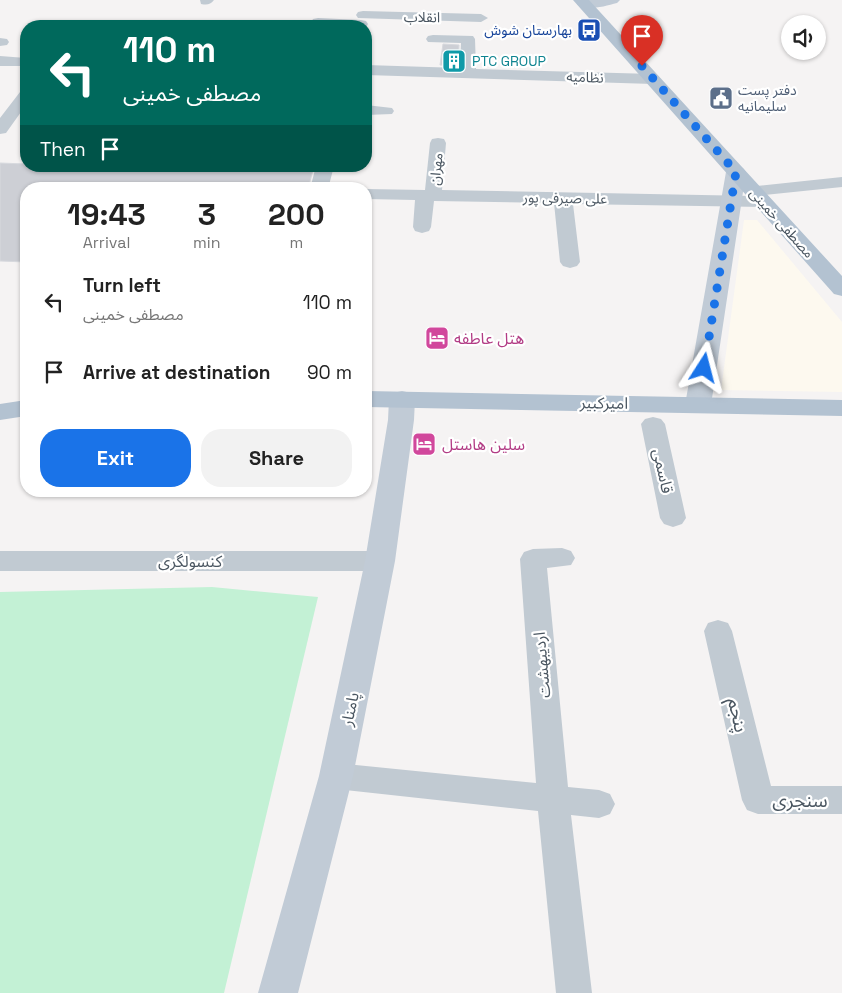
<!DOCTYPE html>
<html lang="en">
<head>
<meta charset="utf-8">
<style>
  body { margin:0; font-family:"Space Grotesk","Noto Sans Arabic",sans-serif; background:#f2f2f2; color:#222; height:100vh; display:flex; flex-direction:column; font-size:19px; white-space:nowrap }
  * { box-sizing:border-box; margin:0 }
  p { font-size:16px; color:#767676 }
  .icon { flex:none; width:28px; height:28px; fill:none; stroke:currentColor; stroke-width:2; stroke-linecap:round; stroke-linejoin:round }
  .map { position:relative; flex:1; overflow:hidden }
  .sheet { position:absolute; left:20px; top:182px; width:352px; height:315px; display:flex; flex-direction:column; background:#fff; border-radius:20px; box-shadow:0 1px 4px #0004 }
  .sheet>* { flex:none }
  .top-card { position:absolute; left:20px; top:20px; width:352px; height:152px; border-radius:20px; box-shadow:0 1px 4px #0004; background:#00695c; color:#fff; overflow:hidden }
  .fabs { position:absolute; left:781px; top:15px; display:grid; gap:10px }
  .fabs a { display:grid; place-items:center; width:45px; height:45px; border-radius:50%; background:#fff; box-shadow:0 1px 4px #0004; font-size:25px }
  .pin { position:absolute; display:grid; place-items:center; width:42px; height:42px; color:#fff; margin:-51px -21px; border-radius:50% 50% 50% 0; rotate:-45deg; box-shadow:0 0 5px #0007 }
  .pin .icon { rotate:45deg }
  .me { position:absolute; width:55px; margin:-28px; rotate:9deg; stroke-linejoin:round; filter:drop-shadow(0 0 4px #0008) }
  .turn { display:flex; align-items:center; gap:18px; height:105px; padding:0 20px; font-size:22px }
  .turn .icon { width:65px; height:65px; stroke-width:2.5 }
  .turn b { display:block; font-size:35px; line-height:42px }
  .then { display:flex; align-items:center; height:48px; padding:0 20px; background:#0003; gap:10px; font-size:19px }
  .eta { display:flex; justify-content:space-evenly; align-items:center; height:85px; text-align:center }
  .eta b { font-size:30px; font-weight:700; line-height:35px }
  .cta { display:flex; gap:10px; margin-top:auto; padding:10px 20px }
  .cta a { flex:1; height:58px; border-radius:20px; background:#1a73e8; color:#fff; font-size:20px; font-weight:700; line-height:58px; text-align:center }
  .cta a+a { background:#f2f2f2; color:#222 }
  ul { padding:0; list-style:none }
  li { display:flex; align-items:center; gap:15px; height:70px; padding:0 20px }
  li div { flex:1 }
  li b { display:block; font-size:19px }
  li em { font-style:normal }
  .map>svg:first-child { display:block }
  .commercial { fill:#fdf9ef }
  .green { fill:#c3f1d5 }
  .building { fill:#cdcfd5; stroke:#d7d9de }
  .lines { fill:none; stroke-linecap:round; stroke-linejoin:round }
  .street { fill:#c1cad2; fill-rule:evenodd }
  .secondary { fill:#c1cbd6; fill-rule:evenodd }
  .primary { fill:#b3c2d1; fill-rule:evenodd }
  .route { stroke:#1a73e8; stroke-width:9; stroke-dasharray:0 16.2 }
  .labels { text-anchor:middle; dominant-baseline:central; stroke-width:4.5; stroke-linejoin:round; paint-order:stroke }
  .far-street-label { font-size:14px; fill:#4a5661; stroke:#fff }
  .far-transit-label { font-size:14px; fill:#164399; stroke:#fff; text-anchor:end }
  .far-culture-label { font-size:14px; fill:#0d838f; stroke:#fff; text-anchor:start }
  .far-service-label { font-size:14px; fill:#4e5e75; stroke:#fff; text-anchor:start }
  .hotel-label { font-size:16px; fill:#b23c85; stroke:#fff; text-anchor:start }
  .street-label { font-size:16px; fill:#4a5661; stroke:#fff }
  .near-street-label { font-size:19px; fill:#4a5661; stroke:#fff }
</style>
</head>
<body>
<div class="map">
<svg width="842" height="993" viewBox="0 0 842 993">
  <rect width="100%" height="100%" fill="#f5f3f3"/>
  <path class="commercial" d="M744,220H757L842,322V392L721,390Z"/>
  <path class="green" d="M212,587L318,597L224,993H0V592Z"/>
  <path class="building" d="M443,44L459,45L458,66L440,65Z
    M0,163L26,164V166L122,169L124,166H314L308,189H26V262L0,261Z"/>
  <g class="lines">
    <path class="street" d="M200,0H214C210,5 207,5 201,4Z
      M363,11L481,14L488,18L481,22L358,18L356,15L358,12Z
      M318,18L361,20L366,21L368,24L366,27L309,26L313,19Z
      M433,35L473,36L475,39L476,69L653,74L658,76L661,79L658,82L653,84L366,75V65L460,68L461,43L428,42L426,39L428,36Z
      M0,38L7,39L9,42L7,45L0,46Z
      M0,56L26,58V66H0Z
      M26,90V105L6,133L0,134V118L20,92Z
      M366,105L392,108L394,111L392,114L366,115Z
      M438,138L444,139L446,143L442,190L753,196L747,195L744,191L747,187L842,177V187L754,196L770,198L773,202L770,206L764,207L573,204L580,262L577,266L570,268L563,266L560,262L554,203L434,201L431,227L429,231L422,233L415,231L413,227L415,200L366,199V189L425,190L430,143L432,139Z
      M316,166H334L328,189H310Z
      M653,417L661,419L665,424L686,518L682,524L673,527L664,524L660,518L641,424L645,419Z
      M562,548L571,551L575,558L571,565L547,568L568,787L599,790L610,794L615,804L610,814L599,818L571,815L592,993H556L538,811L336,789L325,786L320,776L325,766L336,763L536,783L520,559L524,552L533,549Z
      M0,551H380L389,554L393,561L389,568L380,571H0Z
      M718,620L728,623L732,631L771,786H842V814H758L747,810L742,800L704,631L708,623Z"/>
    <path class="secondary" d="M620,0L617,3C606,6 591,10 580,7L577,4L583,0Z
      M736,166L743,168L746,172L711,405L707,411L698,413L689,411L685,405L726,172L729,168Z
      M402,391L411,393L415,399L414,420L395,561L353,776L298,993H258L319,776L365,561L388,420L389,399L393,393Z"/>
    <path class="primary" d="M573,0H589L842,276V296L834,294Z
      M366,391L842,400V416L366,407Z
      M26,400V416L0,420V404Z"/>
  </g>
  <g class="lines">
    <path class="route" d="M642,66L736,172L704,368"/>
  </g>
  <defs>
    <g id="bus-square" transform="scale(1.25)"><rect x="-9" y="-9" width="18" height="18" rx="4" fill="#1a4fb4" stroke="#fff"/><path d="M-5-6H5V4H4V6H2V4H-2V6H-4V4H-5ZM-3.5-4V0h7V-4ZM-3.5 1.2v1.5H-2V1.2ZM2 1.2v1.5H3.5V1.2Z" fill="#fff"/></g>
    <g id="building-square" transform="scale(1.25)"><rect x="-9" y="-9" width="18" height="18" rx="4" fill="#0f9aa8" stroke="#fff"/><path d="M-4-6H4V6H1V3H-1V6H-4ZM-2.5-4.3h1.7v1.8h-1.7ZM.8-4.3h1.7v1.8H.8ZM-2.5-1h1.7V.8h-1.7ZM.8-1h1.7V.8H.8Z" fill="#fff"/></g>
    <g id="civic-square" transform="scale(1.25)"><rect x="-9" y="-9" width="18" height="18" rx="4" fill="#5c6f8a" stroke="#fff"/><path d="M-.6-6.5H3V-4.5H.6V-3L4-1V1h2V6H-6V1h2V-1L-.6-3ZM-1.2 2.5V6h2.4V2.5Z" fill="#fff"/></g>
    <g id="hotel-square" transform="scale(1.25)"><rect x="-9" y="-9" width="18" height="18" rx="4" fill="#d1479c" stroke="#fff"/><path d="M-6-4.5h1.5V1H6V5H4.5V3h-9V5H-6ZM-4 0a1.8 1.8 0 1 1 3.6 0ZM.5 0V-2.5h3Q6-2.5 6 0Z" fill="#fff"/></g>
  </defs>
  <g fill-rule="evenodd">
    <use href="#bus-square" x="589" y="30"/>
    <use href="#building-square" x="454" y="61"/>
    <use href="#civic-square" x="721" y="98"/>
    <use href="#hotel-square" x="437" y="338"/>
    <use href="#hotel-square" x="424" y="444"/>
  </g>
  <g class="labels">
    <g class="far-street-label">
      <text transform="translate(422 17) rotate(1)">انقلاب</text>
      <text transform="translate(585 77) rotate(2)">نظامیه</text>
      <text transform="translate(436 169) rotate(-84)">مهران</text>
      <text transform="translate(565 198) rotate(1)">علی صیرفی پور</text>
      <text transform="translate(782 223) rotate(48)">مصطفی خمینی</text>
    </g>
    <g class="far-transit-label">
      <text x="572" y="30">بهارستان شوش</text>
    </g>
    <g class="far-culture-label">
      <text x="472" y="61">PTC GROUP</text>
    </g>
    <g class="far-service-label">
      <text x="738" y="90">دفتر پست<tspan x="738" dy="16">سلیمانیه</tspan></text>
    </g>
    <g class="hotel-label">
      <text x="454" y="338">هتل عاطفه</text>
      <text x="442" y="444">سلین هاستل</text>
    </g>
    <g class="street-label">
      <text transform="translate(604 403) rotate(1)">امیرکبیر</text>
      <text transform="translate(663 471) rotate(78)">قاسمی</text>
      <text x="190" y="561">کنسولگری</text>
      <text transform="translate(542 665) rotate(-95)">اردیبهشت</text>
      <text transform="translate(350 709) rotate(-78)">پامنار</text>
    </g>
    <g class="near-street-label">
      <text transform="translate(738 715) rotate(77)">پنجم</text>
      <text x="800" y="800">سنجری</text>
    </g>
  </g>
</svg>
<div class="fabs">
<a><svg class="icon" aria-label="sound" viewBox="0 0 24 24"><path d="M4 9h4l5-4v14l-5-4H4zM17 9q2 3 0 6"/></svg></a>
</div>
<div class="pin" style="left:642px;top:66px;background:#d93025"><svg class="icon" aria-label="arrive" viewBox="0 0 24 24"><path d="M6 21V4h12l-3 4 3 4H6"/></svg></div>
<svg class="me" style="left:704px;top:368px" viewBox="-20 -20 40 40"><path d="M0-17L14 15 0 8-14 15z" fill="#1a73e8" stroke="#fff" stroke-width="4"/></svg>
<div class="top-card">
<div class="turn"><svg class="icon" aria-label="left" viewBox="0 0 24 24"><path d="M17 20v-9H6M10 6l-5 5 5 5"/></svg><div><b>110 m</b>مصطفی خمینی</div></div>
<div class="then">Then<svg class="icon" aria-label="arrive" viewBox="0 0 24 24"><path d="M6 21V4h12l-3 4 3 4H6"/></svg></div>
</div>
<section class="sheet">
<div class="eta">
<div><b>19:43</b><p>Arrival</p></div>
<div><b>3</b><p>min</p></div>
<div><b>200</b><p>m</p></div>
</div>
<ul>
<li><svg class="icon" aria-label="left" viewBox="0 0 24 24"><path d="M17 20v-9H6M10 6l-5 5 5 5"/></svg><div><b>Turn left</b><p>مصطفی خمینی</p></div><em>110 m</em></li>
<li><svg class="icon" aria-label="arrive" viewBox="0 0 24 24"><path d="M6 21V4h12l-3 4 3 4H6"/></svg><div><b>Arrive at destination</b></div><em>90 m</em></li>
</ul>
<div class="cta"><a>Exit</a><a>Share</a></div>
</section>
</div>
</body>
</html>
